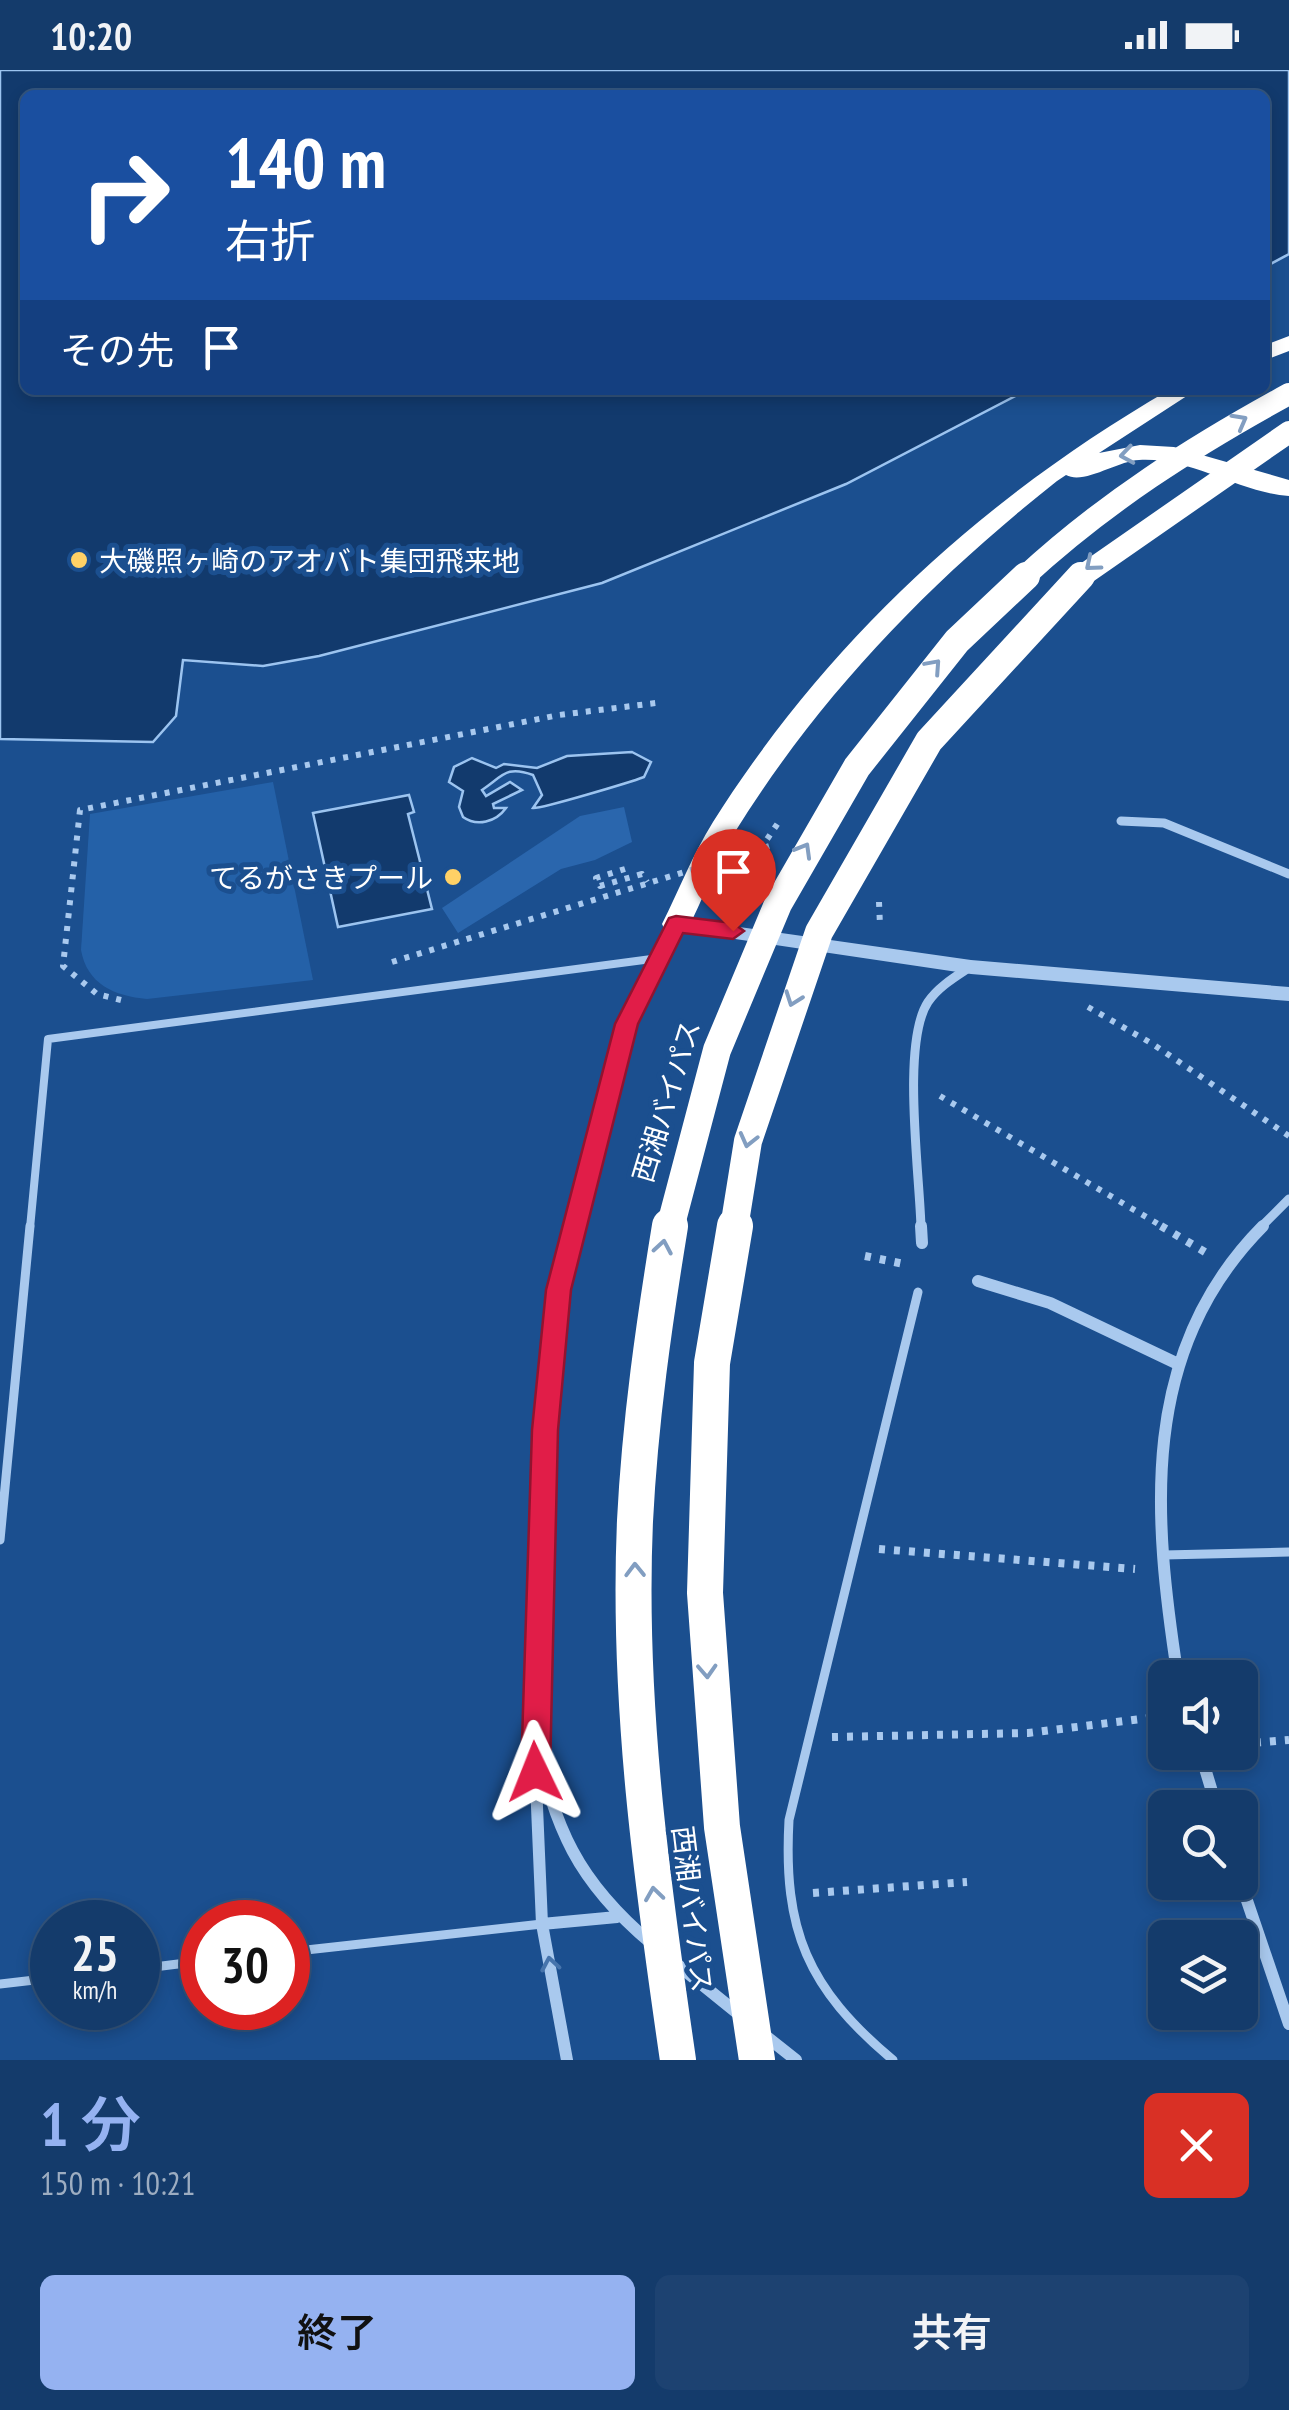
<!DOCTYPE html>
<html lang="ja">
<head>
<meta charset="utf-8">
<style>
  body { margin:0; font-family:"PT Sans Narrow","Noto Sans JP",sans-serif; background:#1d4271; color:#f1f3f6; height:100vh; display:flex; flex-direction:column; font-size:38px; white-space:nowrap }
  * { box-sizing:border-box; margin:0 }
  p { font-size:32px; color:#9dadc1 }
  .icon { flex:none; width:55px; height:55px; fill:none; stroke:currentColor; stroke-width:2; stroke-linecap:round; stroke-linejoin:round }
  .map { position:relative; height:1990px; overflow:hidden }
  .drawer { display:flex; flex-direction:column; background:#143b6b; flex:1 }
  .drawer>* { flex:none }
  .hud { position:absolute; left:20px; top:20px; width:1250px; height:305px; border-radius:15px; box-shadow:0 5px 15px #0003,0 0 0 2px #33557e; background:#1a4fa0; color:#fff; overflow:hidden }
  .tools { position:absolute; left:1148px; top:1590px; display:grid; gap:20px }
  .tools a { display:grid; place-items:center; width:110px; height:110px; border-radius:15px; background:#143b6b; box-shadow:0 5px 15px #0003,0 0 0 2px #33557e; font-size:50px }
  .speed { position:absolute; left:30px; top:1830px; display:flex; gap:20px; font-size:50px; font-weight:700; text-align:center }
  .speed>* { display:grid; place-content:center; width:130px; height:130px; border-radius:50%; background:#143b6b; box-shadow:0 5px 15px #0003,0 0 0 2px #33557e; line-height:1 }
  .speed small { font-size:25px; font-weight:400 }
  .speed .limit { border:15px solid #d22; background:#fff; color:#111 }
  .pin { position:absolute; display:grid; place-items:center; width:85px; height:85px; color:#fff; margin:-102px -42px; border-radius:50% 50% 50% 0; rotate:-45deg; box-shadow:0 0 10px #0007 }
  .pin .icon { rotate:45deg }
  .me { position:absolute; width:110px; margin:-55px; rotate:358deg; stroke-linejoin:round; filter:drop-shadow(0 0 8px #0008) }
  .turn { display:flex; align-items:center; gap:35px; height:210px; padding:0 40px; font-size:45px }
  .turn .icon { width:130px; height:130px; stroke-width:2.5 }
  .turn b { display:block; font-size:70px; line-height:85px }
  .then { display:flex; align-items:center; height:95px; padding:0 40px; background:#0003; gap:20px; font-size:38px }
  .round { display:grid; place-items:center; flex:none; width:105px; height:105px; border-radius:15px; background:#1d4271 }
  .headline { display:flex; align-items:center; justify-content:space-between; height:170px; padding:0 40px }
  h1 { font-size:60px; font-weight:600; line-height:75px; color:#95b2f1 }
  .button { display:flex; gap:20px; margin-top:auto; padding:20px 40px }
  .button a { flex:1; height:115px; border-radius:15px; background:#95b2f1; color:#111; font-size:40px; font-weight:600; line-height:115px; text-align:center }
  .button a+a { background:#1d4271; color:#f1f3f6 }
  .status { display:flex; justify-content:space-between; align-items:center; height:70px; padding:0 50px; background:#143b6b; direction:ltr }
  .status svg { height:28px; fill:currentColor }
  .map>svg:first-child { display:block }
  .green { fill:#2461a8 }
  .water { fill:#123a6d; stroke:#9cc4f0; stroke-width:2.5 }
  .building { fill:#2a66ad }
  .lines { fill:none; stroke-linecap:round; stroke-linejoin:round }
  .path-far1 { stroke:#a9c9ee; stroke-width:6; stroke-dasharray:5 8; stroke-linecap:butt }
  .path { stroke:#a9c9ee; stroke-width:8; stroke-dasharray:6 9; stroke-linecap:butt }
  .service-far1 { stroke:#a9c9ee; stroke-width:8 }
  .service { stroke:#a9c9ee; stroke-width:9 }
  .minor-far1 { stroke:#a9c9ee; stroke-width:9 }
  .minor { stroke:#a9c9ee; stroke-width:12 }
  .tertiary { fill:#a9c9ee; fill-rule:evenodd }
  .motorway { fill:#fff; fill-rule:evenodd }
  .path-bridge { stroke:#a9c9ee; stroke-width:6; stroke-dasharray:5 8; stroke-linecap:butt }
  .motorway-bridge-far2 { stroke:#fff; stroke-width:22 }
  .motorway-bridge-far1 { stroke:#fff; stroke-width:28 }
  .motorway-bridge { stroke:#fff; stroke-width:36 }
  .oneway { stroke:#829ec1 }
  .oneway2 { stroke:#4674ac }
  .route { fill:#e11d48; stroke:#92132f; stroke-width:2.5 }
  .poi-dot { fill:#ffd166; stroke:#1b4f8f; stroke-width:4 }
  .labels { text-anchor:middle; dominant-baseline:central; stroke-width:10; stroke-linejoin:round; paint-order:stroke }
  .poi-label { font-size:28px; fill:#fff; stroke:#1b4f8f; text-anchor:start }
  .street-label { font-size:28px; fill:#fff; stroke:#1b4f8f }
</style>
</head>
<body>
<div class="status"><b>10:20</b><svg viewBox="0 0 49 12"><path d="M0 12V9h3v3zM5 12V6h3v6zM10 12V3h3v9zM15 12V0h3v12zM26 1h20v11H26zM47 4h2v5h-2z"/></svg></div>
<div class="map">
<svg width="1289" height="1990" viewBox="0 0 1289 1990">
  <rect width="100%" height="100%" fill="#1b4f8f"/>
  <path class="green" d="M273,712L313,910L147,929C114,926 87,914 81,880L90,744Z"/>
  <path class="water" d="M0,0H1289V184L1265,197V25H25V320H1027L846,414L602,513L319,586L263,596L183,590L176,646L153,672L0,669Z
    M632,682L651,692L644,707C631,712 541,739 533,738L542,725L533,705C506,695 503,706 482,720L486,726L510,712L522,720L493,734L494,738H506C496,752 477,757 463,747L459,737L463,721L449,712L454,697L472,688L496,698L504,694L537,698L567,686Z
    M409,725L414,742L408,744L432,839L338,857L313,743Z"/>
  <path class="building" d="M624,737L632,772L595,790L561,799L458,863L442,838L580,746Z"/>
  <g class="lines">
    <path class="path-far1" d="M625,799L596,808L600,816L642,804L647,812
      M746,825L741,817L743,805L780,750
      M121,930L97,924L63,896L80,740L559,645L656,633
      M1088,937L1151,973L1289,1066
      M940,1026L1165,1158"/>
    <path class="path" d="M1161,1156L1205,1182
      M865,1186L904,1194
      M879,1479L1135,1499
      M832,1667L1028,1663L1165,1646
      M1240,1674L1289,1670
      M813,1823L967,1812"/>
    <path class="service-far1" d="M30,1158L48,969L659,888"/>
    <path class="service" d="M0,1470L30,1156
      M1164,1485L1289,1482
      M288,1882L542,1854
      M138,1899L202,1891
      M0,1914L52,1908
      M893,1990C807,1918 783,1860 789,1750L918,1222"/>
    <path class="minor-far1" d="M1121,751L1164,753L1289,804
      M921,1158C920,1107 901,973 928,932C938,917 955,907 970,897
      M1260,1158L1289,1129"/>
    <path class="minor" d="M921,1156L922,1173
      M978,1211L1050,1233L1176,1293
      M1178,1608C1153,1446 1138,1282 1263,1156
      M534,1665C556,1760 576,1810 652,1874
      M1200,1682L1217,1738
      M535,1690L542,1854L567,1990
      M1240,1810L1289,1954
      M542,1854L617,1847
      M673,1891L741,1946
      M762,1963L796,1990"/>
    <path class="tertiary" d="M676,848L971,890L1289,917V931L971,904L681,861L635,954L567,1220L555,1360L544,1664L541,1672L533,1675L525,1672L522,1664L535,1360L549,1220L617,954L670,850Z"/>
    <path class="motorway" d="M1289,266V281L1265,290V275Z
      M1169,320H1196L1099,383L1140,375L1174,377L1289,410V426C1236,422 1193,387 1139,390C1117,391 1084,415 1066,405L1057,411C929,512 819,626 733,765C714,796 703,830 686,862H666L662,854C679,820 693,784 713,752C828,570 983,428 1169,320Z"/>
    <path class="path-bridge" d="M879,832L880,856
      M392,892L769,776"/>
    <path class="motorway-bridge-far2" d="M1023,508C1104,433 1192,377 1289,324
      M1079,508L1289,362"/>
    <path class="motorway-bridge-far1" d="M670,1158L717,980L778,834L857,697L957,571L1026,506
      M734,1158L748,1071L819,862L929,671L1081,506"/>
    <path class="motorway-bridge" d="M670,1156C654,1254 640,1351 635,1451C627,1632 652,1812 678,1990
      M735,1156L712,1293L705,1523L722,1757L757,1990"/>
  </g>
  <defs><path id="oneway-chevron" d="M-2-3.5L2.5 0L-2 3.5" fill="none" stroke-width="1.6" stroke-linecap="round" stroke-linejoin="round" transform="scale(2.5)"/></defs>
  <g class="oneway">
    <use href="#oneway-chevron" transform="translate(1240 351) rotate(-29)"/>
    <use href="#oneway-chevron" transform="translate(1127 385) rotate(171)"/>
    <use href="#oneway-chevron" transform="translate(1092 494) rotate(140)"/>
    <use href="#oneway-chevron" transform="translate(934 596) rotate(-48)"/>
    <use href="#oneway-chevron" transform="translate(804 780) rotate(-60)"/>
    <use href="#oneway-chevron" transform="translate(793 929) rotate(110)"/>
    <use href="#oneway-chevron" transform="translate(748 1070) rotate(104)"/>
    <use href="#oneway-chevron" transform="translate(663 1177) rotate(-80)"/>
    <use href="#oneway-chevron" transform="translate(635 1500) rotate(-91)"/>
    <use href="#oneway-chevron" transform="translate(707 1601) rotate(87)"/>
    <use href="#oneway-chevron" transform="translate(654 1824) rotate(-98)"/>
  </g>
  <use class="oneway2" href="#oneway-chevron" transform="translate(550 1894) rotate(-100)"/>
  <path class="route" d="M676,846L733,853L744,861L733,869L683,863L638,954L571,1220L558,1360L550,1702L545,1712L535,1717L525,1712L521,1702L532,1360L546,1220L615,954L669,848Z"/>
  <g class="poi-dot">
    <circle cx="79" cy="490" r="10"/>
    <circle cx="453" cy="807" r="10"/>
  </g>
  <g class="labels">
    <g class="poi-label">
      <text x="99" y="490">大磯照ヶ崎のアオバト集団飛来地</text>
      <text x="433" y="807" text-anchor="end">てるがさきプール</text>
    </g>
    <g class="street-label">
      <text transform="translate(666 1031) rotate(-73)">西湘バイパス</text>
      <text transform="translate(693 1839) rotate(83)">西湘バイパス</text>
    </g>
  </g>
</svg>
<div class="tools">
<a><svg class="icon" aria-label="sound" viewBox="0 0 24 24"><path d="M4 9h4l5-4v14l-5-4H4zM17 9q2 3 0 6"/></svg></a>
<a><svg class="icon" aria-label="search" viewBox="0 0 24 24"><circle cx="10" cy="10" r="6"/><path d="M15 15l6 6"/></svg></a>
<a><svg class="icon" aria-label="layers" viewBox="0 0 24 24"><path d="M12 4l9 5-9 5-9-5zM3 14l9 5 9-5"/></svg></a>
</div>
<div class="speed"><div>25<small>km/h</small></div><div class="limit">30</div></div>
<div class="pin" style="left:733px;top:861px;background:#d93025"><svg class="icon" aria-label="arrive" viewBox="0 0 24 24"><path d="M6 21V4h12l-3 4 3 4H6"/></svg></div>
<svg class="me" style="left:535px;top:1702px" viewBox="-20 -20 40 40"><path d="M0-17L14 15 0 8-14 15z" fill="#e11d48" stroke="#fff" stroke-width="4"/></svg>
<div class="hud">
<div class="turn"><svg class="icon" aria-label="right" viewBox="0 0 24 24"><path d="M7 20v-9h11M14 6l5 5-5 5"/></svg><div><b>140 m</b>右折</div></div>
<div class="then">その先<svg class="icon" aria-label="arrive" viewBox="0 0 24 24"><path d="M6 21V4h12l-3 4 3 4H6"/></svg></div>
</div>
</div>
<section class="drawer">
<div class="headline"><div><h1>1 分</h1><p>150 m · 10:21</p></div><a class="round" style="background:#d93025;color:#fff"><svg class="icon" aria-label="close" viewBox="0 0 24 24"><path d="M6 6l12 12M18 6L6 18"/></svg></a></div>
<div class="button"><a>終了</a><a>共有</a></div>
</section>
</body>
</html>
